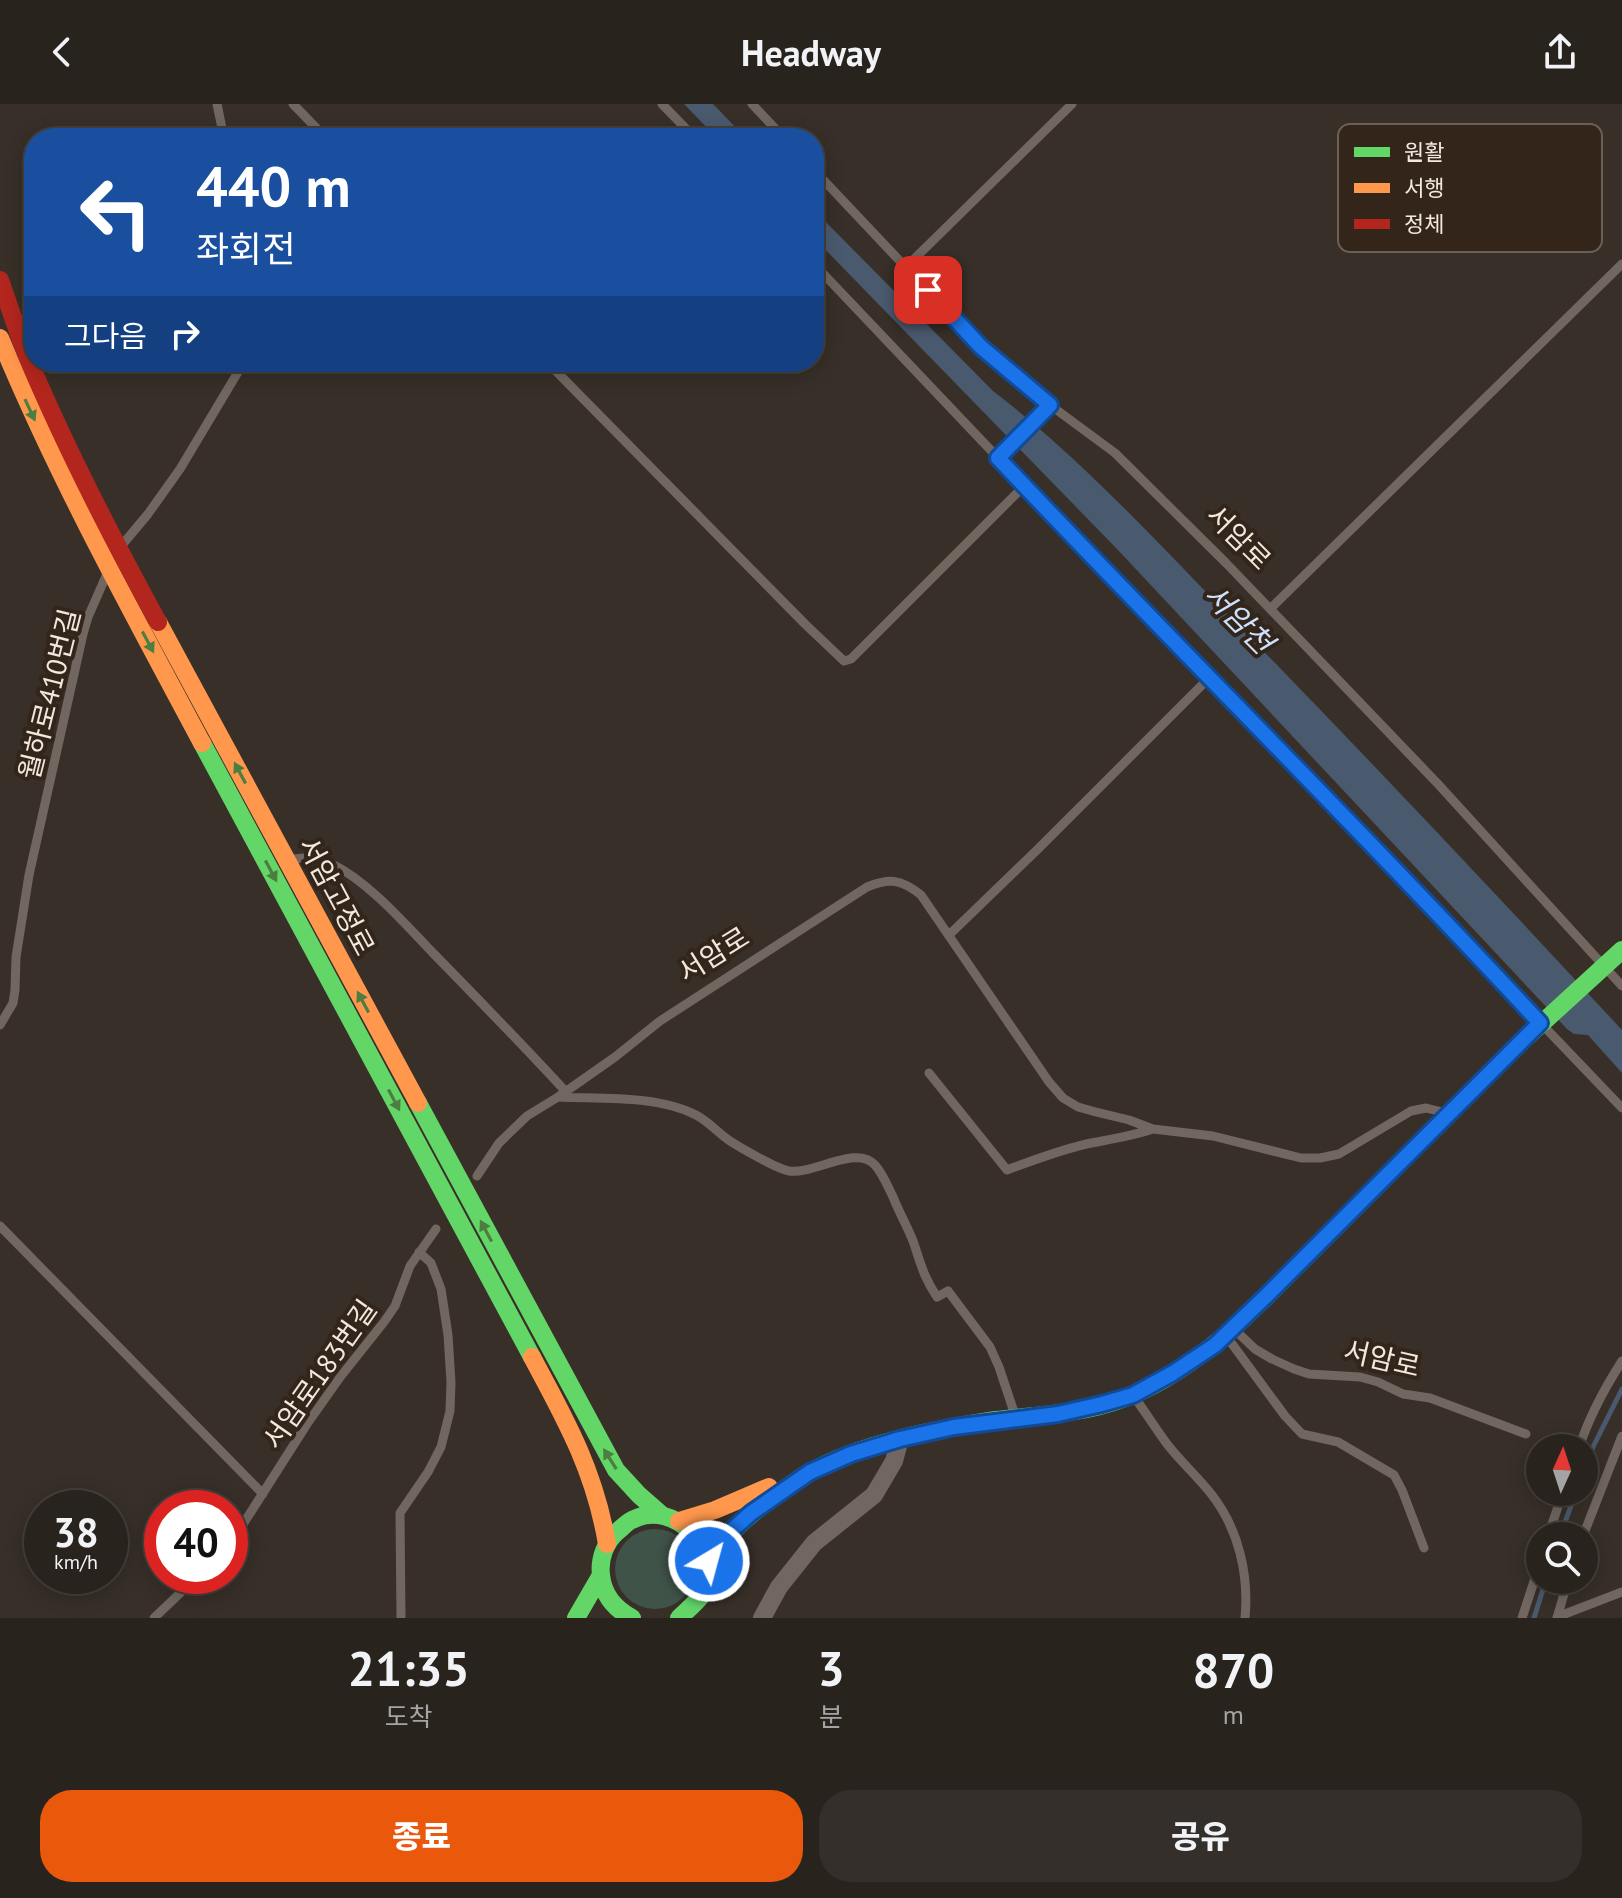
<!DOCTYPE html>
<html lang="ko">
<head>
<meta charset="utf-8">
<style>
  body { margin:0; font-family:"PT Sans","Noto Sans KR",sans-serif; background:#352f2b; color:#f1f3f6; height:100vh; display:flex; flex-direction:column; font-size:30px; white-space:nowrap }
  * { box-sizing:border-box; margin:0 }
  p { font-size:26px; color:#a5a4a4 }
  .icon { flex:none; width:44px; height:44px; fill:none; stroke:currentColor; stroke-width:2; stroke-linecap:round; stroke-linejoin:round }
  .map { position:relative; height:1514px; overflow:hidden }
  .drawer { display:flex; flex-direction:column; background:#29231e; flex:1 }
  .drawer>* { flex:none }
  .guide { position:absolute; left:24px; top:24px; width:800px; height:244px; border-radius:32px; box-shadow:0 4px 20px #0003,0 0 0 2px #45403c; background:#1a4fa0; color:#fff; overflow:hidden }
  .needle { width:52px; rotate:3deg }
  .fabs { position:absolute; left:1526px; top:1330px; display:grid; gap:16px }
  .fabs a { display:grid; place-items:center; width:72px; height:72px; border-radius:50%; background:#29231e; box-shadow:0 4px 20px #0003,0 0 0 2px #45403c; font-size:40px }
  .speed { position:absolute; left:24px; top:1386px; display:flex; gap:16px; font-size:40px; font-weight:700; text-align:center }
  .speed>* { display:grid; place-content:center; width:104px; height:104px; border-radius:50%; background:#29231e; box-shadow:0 4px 20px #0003,0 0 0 2px #45403c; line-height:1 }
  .speed small { font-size:20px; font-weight:400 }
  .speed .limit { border:12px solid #d22; background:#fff; color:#111 }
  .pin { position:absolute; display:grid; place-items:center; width:68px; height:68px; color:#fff; margin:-34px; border-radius:16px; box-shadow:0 4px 12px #0006 }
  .me { position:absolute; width:88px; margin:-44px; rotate:37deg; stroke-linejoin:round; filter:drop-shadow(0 0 6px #0008) }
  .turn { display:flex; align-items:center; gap:28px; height:168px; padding:0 40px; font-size:36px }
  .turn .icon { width:104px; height:104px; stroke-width:2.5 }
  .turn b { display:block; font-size:56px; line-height:68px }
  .then { display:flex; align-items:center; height:76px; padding:0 40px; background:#0003; gap:16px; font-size:30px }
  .eta { display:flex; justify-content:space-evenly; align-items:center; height:136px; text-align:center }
  .eta b { font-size:48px; font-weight:800; line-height:56px }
  .primary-button { display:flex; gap:16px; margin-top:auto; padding:16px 40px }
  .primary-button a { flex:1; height:92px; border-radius:32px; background:#ea580c; color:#fff; font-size:32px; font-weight:800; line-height:92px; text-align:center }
  .primary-button a+a { background:#352f2b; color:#f1f3f6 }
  header { display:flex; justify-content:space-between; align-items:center; height:104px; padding:0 40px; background:#29231e; font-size:36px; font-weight:800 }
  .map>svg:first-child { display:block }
  .green { fill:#405349 }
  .water { fill:#4a5a6e }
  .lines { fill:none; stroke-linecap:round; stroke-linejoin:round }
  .stream { stroke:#4a5a6e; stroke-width:5 }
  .lane { stroke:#716760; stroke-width:9 }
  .street { stroke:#716760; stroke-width:18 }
  .fast { stroke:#63d668; stroke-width:18 }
  .slow { stroke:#ff974d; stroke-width:18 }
  .jam { stroke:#b3261e; stroke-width:18 }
  .oneway { fill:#4b7e40 }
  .route-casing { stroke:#114b97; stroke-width:20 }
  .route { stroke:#1a73e8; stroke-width:14 }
  .labels { text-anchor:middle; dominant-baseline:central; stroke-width:8; stroke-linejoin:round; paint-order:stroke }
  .street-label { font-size:28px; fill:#f1e8e0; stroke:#332519 }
  .water-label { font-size:30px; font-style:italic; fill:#cce1fd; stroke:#332519 }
  .key { fill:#332519; stroke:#6c6055; stroke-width:2 }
  .key-label { font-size:22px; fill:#f1e8e0 }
</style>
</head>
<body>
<header><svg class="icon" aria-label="back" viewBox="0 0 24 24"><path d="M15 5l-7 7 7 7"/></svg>Headway<svg class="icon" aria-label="share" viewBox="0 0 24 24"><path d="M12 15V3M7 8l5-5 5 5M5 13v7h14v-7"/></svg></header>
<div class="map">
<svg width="1622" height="1514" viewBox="0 0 1622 1514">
  <rect width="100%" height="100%" fill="#372f28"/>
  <path class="green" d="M615 1465a40 40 0 1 1 80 0a40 40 0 1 1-80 0Z"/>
  <path class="water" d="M684,0H713L746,34H717Z
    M814,106L993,287C1083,356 1159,440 1238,521C1368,654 1496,790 1622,926V969L1588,931L1574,930L1567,925L1117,445L814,134Z"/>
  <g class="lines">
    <path class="stream" d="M1584,1367L1593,1343L1622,1285
      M1560,1432L1576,1388
      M1534,1514L1546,1476"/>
    <path class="lane" d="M217,0L224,34
      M293,0L326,34
      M662,0L695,34
      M752,0L784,34
      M814,66L981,243L1050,301L1115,349L1226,459L1438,680L1622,882
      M814,160L1151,515L1340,709L1622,1004
      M906,163L1072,0
      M547,258L806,521L844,557L851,555L1024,382
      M998,354L1050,301
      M122,441L148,410L180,365L244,258
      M1270,505L1622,160
      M290,756C305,753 318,752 332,760C369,778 405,820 433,849C478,895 523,941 566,988
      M949,831L1039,744L1209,574
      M0,921L13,899L15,886L16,853L29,771L83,530L88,513L106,472
      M929,969L1007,1066C1034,1056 1062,1045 1091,1039C1112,1035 1132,1032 1153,1025
      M558,993C600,995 658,991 696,1011C708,1017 718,1029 730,1037C741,1044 777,1065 789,1067C813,1071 857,1040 875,1061C883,1070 888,1083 893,1093C899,1108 907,1122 913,1137C921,1160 923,1172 937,1193L948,1187L990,1243L999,1263L1015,1311
      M477,1072L499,1039L527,1012L558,993L615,953L660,917L867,783C890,774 901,775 921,791L1049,978L1063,994L1078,1003L1096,1008L1129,1016L1153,1025L1213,1032L1301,1054H1320L1339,1050L1411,1007L1426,1004L1442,1008
      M0,1122L263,1390
      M1235,1226L1255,1245L1272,1255L1294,1265L1309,1270L1360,1273L1378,1278L1403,1290L1430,1294L1526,1330
      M1227,1233L1285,1312L1302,1330L1338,1338L1394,1371L1402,1386L1424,1444
      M1135,1294C1146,1309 1156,1325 1167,1340C1181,1358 1198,1373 1212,1391C1239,1426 1249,1471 1245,1514
      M1579,1344C1589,1313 1604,1285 1622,1257
      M1548,1432L1563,1388
      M1583,1432L1622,1332
      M230,1438L240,1425L307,1320L341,1272L384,1218L395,1202L410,1162L436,1125
      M1557,1513L1622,1488
      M154,1514L198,1472
      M401,1514L400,1409L428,1368L441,1343L450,1307L451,1278L448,1231L441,1185L431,1159L419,1148
      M1522,1514L1540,1459
      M1557,1514L1568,1476"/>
    <path class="street" d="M762,1514L779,1483L814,1439L874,1391L894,1357L900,1335"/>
    <path class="fast" d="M202,639L532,1253
      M1517,942L1622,846
      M418,999L616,1366L639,1391L663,1412
      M709,1457C729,1428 745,1414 774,1393C785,1385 796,1376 808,1369C861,1339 937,1325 996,1316C1038,1311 1082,1310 1122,1295C1186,1272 1240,1220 1287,1172
      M576,1514L601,1471
      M632,1514C615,1505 603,1491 601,1471C599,1455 605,1438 618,1427C622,1424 627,1418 632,1416C675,1393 728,1450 701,1492C695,1500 686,1507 679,1514"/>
    <path class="slow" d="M0,234C58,374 131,506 202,639
      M158,518L418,999
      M1287,1172L1517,942
      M532,1253C566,1316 595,1368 607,1440
      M679,1417L715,1406L769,1383"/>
    <path class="jam" d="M0,176C9,201 17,227 27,252C65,343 111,432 158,518"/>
  </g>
  <defs><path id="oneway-solid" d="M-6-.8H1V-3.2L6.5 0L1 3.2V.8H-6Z" transform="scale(2)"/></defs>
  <g class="oneway">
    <use href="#oneway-solid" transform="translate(30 306) rotate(65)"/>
    <use href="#oneway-solid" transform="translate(148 538) rotate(62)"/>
    <use href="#oneway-solid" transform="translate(240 669) rotate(-118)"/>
    <use href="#oneway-solid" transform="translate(271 767) rotate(62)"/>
    <use href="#oneway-solid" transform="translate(363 898) rotate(-118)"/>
    <use href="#oneway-solid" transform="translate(394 996) rotate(62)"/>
    <use href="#oneway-solid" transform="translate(486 1127) rotate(-118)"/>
    <use href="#oneway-solid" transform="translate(610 1355) rotate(-122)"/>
  </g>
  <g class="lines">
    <g class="route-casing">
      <path id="route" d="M709,1457L731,1427L751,1409L810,1368L851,1350L900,1335L954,1323L1058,1310L1102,1300L1133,1291L1173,1269L1215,1241L1265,1193L1540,919C1363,727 1177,544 998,354L1050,301L981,243L928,186"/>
    </g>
    <use href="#route" class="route"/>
  </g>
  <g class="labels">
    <g class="street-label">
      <text transform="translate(1239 433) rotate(45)">서암로</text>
      <text transform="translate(49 590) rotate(-76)">월하로410번길</text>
      <text transform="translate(337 792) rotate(62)">서암고정로</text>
      <text transform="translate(713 850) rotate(-32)">서암로</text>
      <text transform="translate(1382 1254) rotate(13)">서암로</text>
      <text transform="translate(319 1270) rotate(-55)">서암로183번길</text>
    </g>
    <g class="water-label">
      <text transform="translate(1239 514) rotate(45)">서암천</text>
    </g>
  </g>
  <rect x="1338" y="20" width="264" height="128" rx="12" class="key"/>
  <rect x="1354" y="43" width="36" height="10" fill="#63d668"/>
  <rect x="1354" y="79" width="36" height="10" fill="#ff974d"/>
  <rect x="1354" y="115" width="36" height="10" fill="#b3261e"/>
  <g class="key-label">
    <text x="1404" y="56">원활</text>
    <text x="1404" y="92">서행</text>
    <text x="1404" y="128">정체</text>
  </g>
</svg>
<div class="fabs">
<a><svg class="needle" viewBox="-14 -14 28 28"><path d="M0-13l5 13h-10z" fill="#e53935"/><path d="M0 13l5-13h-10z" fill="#a5a4a4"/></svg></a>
<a><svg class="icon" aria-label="search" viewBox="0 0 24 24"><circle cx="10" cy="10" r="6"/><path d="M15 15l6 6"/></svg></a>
</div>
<div class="speed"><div>38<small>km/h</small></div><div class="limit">40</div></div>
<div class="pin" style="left:928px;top:186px;background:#d93025"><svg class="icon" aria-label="arrive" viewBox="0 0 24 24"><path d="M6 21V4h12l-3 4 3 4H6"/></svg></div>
<svg class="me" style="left:709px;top:1457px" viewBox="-20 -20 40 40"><circle r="17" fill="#1a73e8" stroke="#fff" stroke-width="3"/><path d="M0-11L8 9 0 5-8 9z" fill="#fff"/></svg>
<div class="guide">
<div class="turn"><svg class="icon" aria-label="left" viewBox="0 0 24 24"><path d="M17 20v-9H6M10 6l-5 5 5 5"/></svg><div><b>440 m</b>좌회전</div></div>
<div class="then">그다음<svg class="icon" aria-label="right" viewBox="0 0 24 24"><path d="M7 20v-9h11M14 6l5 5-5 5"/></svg></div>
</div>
</div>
<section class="drawer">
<div class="eta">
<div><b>21:35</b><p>도착</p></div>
<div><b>3</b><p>분</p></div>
<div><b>870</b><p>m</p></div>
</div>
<div class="primary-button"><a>종료</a><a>공유</a></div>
</section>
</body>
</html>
